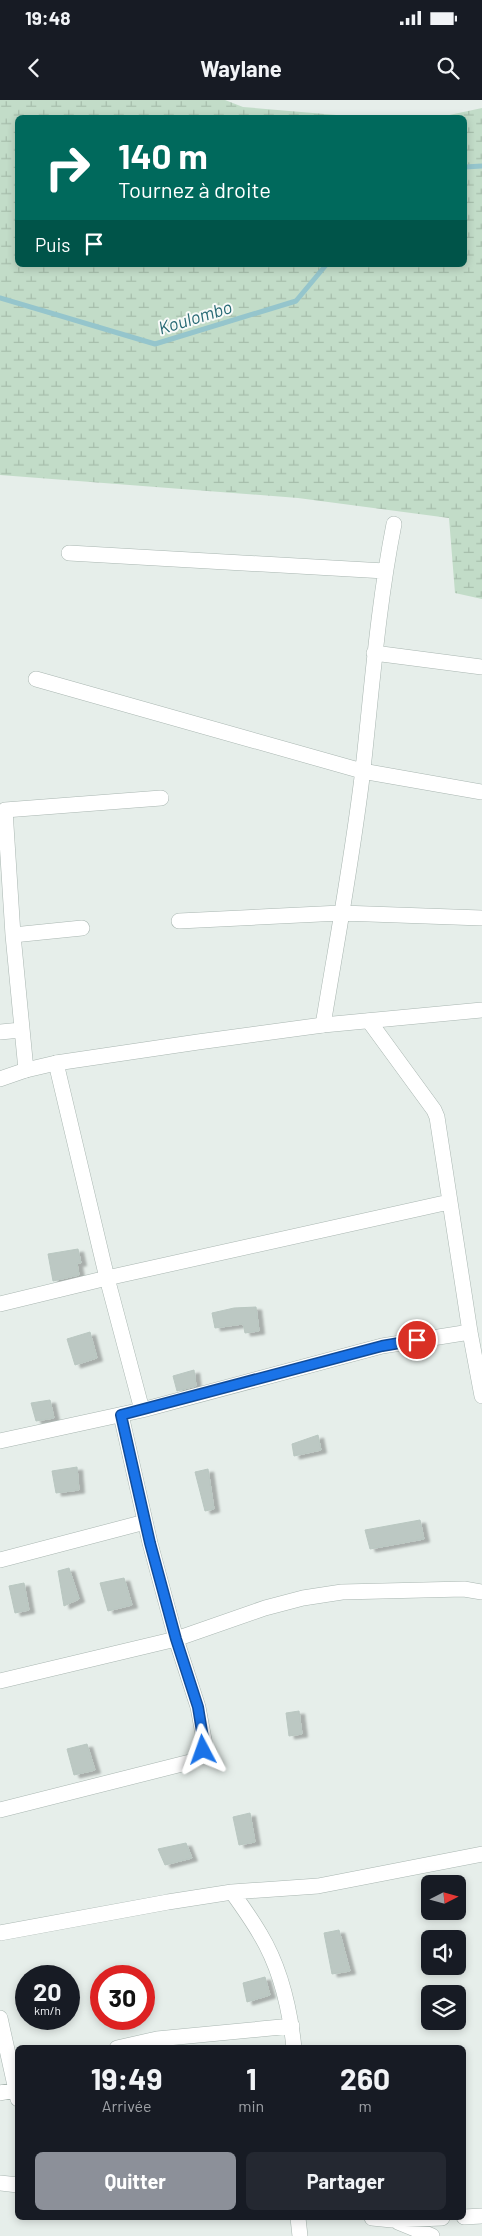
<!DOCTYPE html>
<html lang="fr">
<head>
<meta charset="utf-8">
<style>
  body { margin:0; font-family:Barlow,sans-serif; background:#242831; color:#f1f3f6; height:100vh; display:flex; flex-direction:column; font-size:19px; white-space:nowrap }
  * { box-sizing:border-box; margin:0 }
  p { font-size:16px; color:#9ea1a6 }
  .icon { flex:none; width:28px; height:28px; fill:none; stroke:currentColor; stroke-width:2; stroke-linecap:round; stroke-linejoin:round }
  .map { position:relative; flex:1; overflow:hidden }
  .details { position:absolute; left:15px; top:1945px; width:451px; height:175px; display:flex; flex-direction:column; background:#171b24; border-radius:8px; box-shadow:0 2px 8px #0003 }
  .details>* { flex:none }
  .top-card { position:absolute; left:15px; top:15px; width:452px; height:152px; border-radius:8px; box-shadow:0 2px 8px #0003; background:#00695c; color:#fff; overflow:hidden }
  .needle { width:32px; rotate:84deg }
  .fabs { position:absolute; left:421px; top:1775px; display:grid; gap:10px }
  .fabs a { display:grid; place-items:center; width:45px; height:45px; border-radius:8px; background:#171b24; box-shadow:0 2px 8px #0003; font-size:25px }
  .speed { position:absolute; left:15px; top:1865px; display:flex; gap:10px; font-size:25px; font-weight:700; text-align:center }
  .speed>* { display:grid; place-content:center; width:65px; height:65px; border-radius:50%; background:#171b24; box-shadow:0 2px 8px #0003; line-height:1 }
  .speed small { font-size:12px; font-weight:400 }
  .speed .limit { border:8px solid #d22; background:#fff; color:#111 }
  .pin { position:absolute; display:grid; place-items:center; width:42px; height:42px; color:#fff; margin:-21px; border:2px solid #fff; border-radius:50%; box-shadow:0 1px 5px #0007 }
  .me { position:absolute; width:55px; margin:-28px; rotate:356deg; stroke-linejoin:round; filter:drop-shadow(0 0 4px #0008) }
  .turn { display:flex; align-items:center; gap:18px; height:105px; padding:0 20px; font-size:22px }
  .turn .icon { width:65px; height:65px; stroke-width:2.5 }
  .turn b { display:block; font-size:35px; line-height:42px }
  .then { display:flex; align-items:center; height:48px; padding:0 20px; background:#0003; gap:10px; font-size:19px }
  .eta { display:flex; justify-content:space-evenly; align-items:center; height:85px; text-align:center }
  .eta b { font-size:30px; font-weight:700; line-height:35px }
  .action { display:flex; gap:10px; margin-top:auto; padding:10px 20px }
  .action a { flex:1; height:58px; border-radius:8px; background:#8c9099; color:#fff; font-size:20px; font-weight:700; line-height:58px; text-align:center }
  .action a+a { background:#242831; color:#f1f3f6 }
  .status { display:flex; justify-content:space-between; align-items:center; height:35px; padding:0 25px; background:#171b24; direction:ltr }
  .status svg { height:14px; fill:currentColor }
  header { display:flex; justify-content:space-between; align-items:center; height:65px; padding:0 20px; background:#171b24; font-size:22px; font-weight:700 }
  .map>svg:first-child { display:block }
  .wetland { fill:url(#wetland-marsh) }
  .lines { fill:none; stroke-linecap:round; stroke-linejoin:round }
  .stream { stroke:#95c5cc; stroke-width:5 }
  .building { fill:#bcc8c3; stroke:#b9c7c1; filter:url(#shadow) }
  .minor-casing { stroke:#a9b6b1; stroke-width:16 }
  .tertiary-casing { stroke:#a9b6b1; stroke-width:16 }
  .minor { stroke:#fff; stroke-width:15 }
  .tertiary { stroke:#fff; stroke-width:15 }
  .route-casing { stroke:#114b97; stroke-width:12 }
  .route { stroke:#1a73e8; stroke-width:9 }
  .labels { text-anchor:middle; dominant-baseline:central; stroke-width:4; stroke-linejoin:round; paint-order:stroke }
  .water-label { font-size:18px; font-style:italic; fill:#276974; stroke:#f7faf8 }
</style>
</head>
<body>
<div class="status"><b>19:48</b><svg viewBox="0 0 49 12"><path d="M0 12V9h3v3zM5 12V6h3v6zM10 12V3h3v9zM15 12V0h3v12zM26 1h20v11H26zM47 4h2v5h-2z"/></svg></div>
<header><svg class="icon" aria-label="back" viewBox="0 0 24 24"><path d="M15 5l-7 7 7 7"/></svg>Waylane<svg class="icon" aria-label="search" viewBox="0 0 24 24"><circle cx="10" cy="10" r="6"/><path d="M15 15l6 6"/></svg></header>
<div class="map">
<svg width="482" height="2136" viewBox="0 0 482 2136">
  <defs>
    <pattern id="wetland-marsh" width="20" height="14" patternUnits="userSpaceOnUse" patternTransform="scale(1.25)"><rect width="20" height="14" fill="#c2dcc8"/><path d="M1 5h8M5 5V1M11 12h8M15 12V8" fill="none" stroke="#a7beac"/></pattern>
    <filter id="shadow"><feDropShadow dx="5.5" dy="3" stdDeviation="1" flood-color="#0004"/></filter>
  </defs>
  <rect width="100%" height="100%" fill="#e6eeea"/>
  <path class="wetland" d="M0,0H225L243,7L360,17L18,18V165H465V18L440,17L482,8V499L455,493L449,418L298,398L0,375Z"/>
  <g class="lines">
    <path class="stream" d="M465,67L482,66
      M0,198L155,244L296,201L326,165"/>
  </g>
  <path class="building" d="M78,1149L81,1163H77L79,1175L53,1181L48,1154Z
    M256,1207L259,1231L245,1233L243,1224L215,1228L212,1213L234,1208Z
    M90,1232L97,1258L75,1265L67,1239Z
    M194,1270L196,1286L177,1291L173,1276Z
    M50,1300L54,1318L36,1321L31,1303Z
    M318,1335L321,1350L294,1356L292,1344Z
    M77,1367L79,1390L56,1393L52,1371Z
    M208,1369L214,1409L205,1411L195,1372Z
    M420,1420L424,1439L370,1449L365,1430Z
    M69,1468L79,1499L64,1506L58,1471Z
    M124,1478L132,1505L108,1511L100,1483Z
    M24,1483L29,1510L15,1513L9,1486Z
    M299,1611L302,1634L289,1636L286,1613Z
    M87,1644L95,1670L74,1675L67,1649Z
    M250,1713L255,1742L239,1745L233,1717Z
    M186,1743L192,1758L165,1765L158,1749Z
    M339,1830L350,1871L332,1874L324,1833Z
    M265,1877L270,1895L247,1902L243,1883Z"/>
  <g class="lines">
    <g class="minor-casing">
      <path id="minor" d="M69,453L385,471
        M374,553L482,567
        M36,579L362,671L482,692
        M179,821L341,813L482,818
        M13,835L82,828
        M369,921L434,1010L437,1017L470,1232L482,1296
        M323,925C337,840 353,755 363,669C372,587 378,505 394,424
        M0,932L21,930
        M56,963L107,1178L142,1310
        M26,970L13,835L5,710L161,698
        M0,1204L107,1178L449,1102
        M0,1341L142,1310L382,1246L470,1232
        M0,1460L145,1422
        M0,1581L176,1539L265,1508L303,1498L342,1492L464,1489L482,1492
        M0,1710L190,1662C198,1658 202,1653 205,1645L198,1607L176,1539L150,1443L121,1315
        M232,1792C242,1806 252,1820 260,1834C280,1867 290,1910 294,1948
        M0,1833L168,1802L232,1792L318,1786L482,1754
        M0,1918L18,1999
        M117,1948L157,1939L292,1926
        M0,1993L16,1990
        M0,2083L18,2085
        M464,2117L482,2116
        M298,2118L300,2136
        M372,2118L392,2120L442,2118
        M398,2122L432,2136"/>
    </g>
    <g class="tertiary-casing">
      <path id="tertiary" d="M0,979L26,970L56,963L198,942L323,925L482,910"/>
    </g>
    <use href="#minor" class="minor"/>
    <use href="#tertiary" class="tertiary"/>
  </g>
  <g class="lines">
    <g class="route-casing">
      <path id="route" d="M203,1650L204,1644L198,1607L176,1539L150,1443L121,1315L382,1246L417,1240"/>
    </g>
    <use href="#route" class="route"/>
  </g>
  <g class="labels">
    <g class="water-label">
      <text transform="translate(195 217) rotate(-17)">Koulombo</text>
    </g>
  </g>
</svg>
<div class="fabs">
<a><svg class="needle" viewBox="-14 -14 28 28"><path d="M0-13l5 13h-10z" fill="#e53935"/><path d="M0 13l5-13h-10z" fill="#9ea1a6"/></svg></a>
<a><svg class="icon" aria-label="sound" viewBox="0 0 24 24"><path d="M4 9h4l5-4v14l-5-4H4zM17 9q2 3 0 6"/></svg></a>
<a><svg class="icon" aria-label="layers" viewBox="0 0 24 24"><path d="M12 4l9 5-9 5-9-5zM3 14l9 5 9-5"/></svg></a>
</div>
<div class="speed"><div>20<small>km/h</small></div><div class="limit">30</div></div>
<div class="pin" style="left:417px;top:1240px;background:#d93025"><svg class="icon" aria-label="arrive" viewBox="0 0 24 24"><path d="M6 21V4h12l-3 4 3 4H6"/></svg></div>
<svg class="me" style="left:203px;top:1650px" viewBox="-20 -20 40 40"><path d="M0-17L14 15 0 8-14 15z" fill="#1a73e8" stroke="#fff" stroke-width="4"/></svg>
<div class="top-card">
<div class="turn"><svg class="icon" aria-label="right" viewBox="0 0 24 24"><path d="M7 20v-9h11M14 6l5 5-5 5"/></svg><div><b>140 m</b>Tournez à droite</div></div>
<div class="then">Puis<svg class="icon" aria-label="arrive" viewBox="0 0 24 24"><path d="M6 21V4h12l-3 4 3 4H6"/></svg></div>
</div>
<section class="details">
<div class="eta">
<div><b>19:49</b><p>Arrivée</p></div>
<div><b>1</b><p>min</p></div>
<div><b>260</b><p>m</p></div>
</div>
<div class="action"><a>Quitter</a><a>Partager</a></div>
</section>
</div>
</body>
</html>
